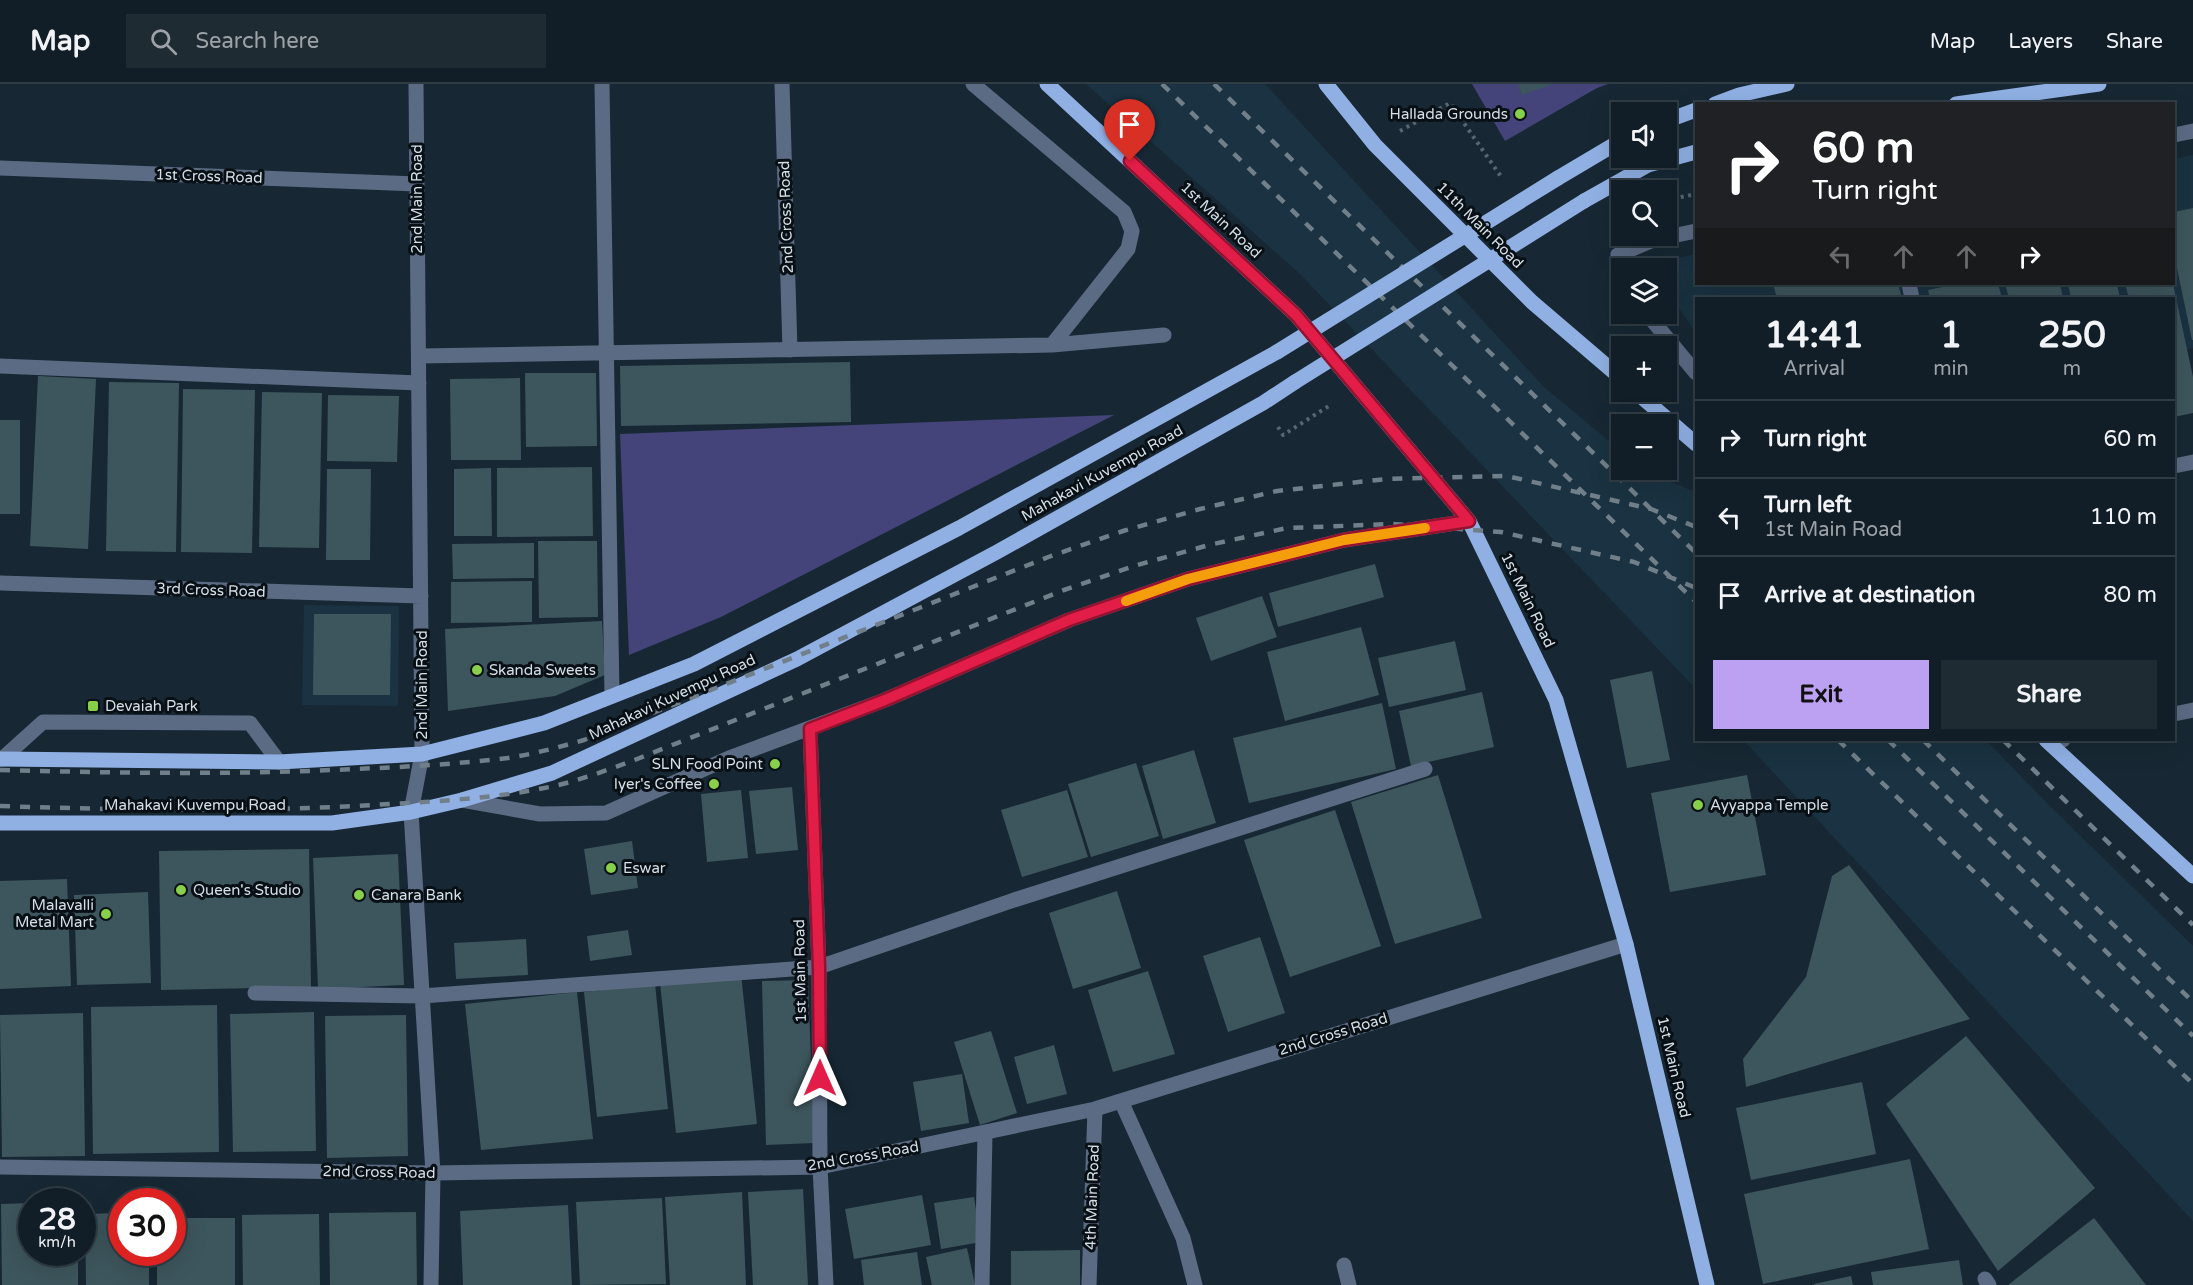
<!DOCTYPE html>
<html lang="en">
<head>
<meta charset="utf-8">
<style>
  body { margin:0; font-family:"Varela Round",sans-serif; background:#1e2b33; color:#f1f3f6; height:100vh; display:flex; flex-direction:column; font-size:22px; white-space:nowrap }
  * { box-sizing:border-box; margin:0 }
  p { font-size:20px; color:#9ca2a7 }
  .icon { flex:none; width:33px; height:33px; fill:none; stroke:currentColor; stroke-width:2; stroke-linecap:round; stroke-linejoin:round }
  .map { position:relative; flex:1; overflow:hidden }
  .panel { position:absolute; left:1695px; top:213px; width:480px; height:444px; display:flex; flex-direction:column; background:#111e27; border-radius:0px; box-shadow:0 6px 24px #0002,0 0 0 2px #303c44 }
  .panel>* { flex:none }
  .banner { position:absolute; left:1695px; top:18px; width:480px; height:183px; border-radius:0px; box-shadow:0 6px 24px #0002,0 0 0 2px #303c44; background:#202124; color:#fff; overflow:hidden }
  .buttons { position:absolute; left:1611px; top:18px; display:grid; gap:12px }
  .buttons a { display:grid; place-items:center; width:66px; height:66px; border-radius:0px; background:#111e27; box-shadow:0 6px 24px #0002,0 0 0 2px #303c44; font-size:30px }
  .speed { position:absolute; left:18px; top:1104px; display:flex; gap:12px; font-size:30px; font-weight:700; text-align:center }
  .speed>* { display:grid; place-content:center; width:78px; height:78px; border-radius:50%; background:#111e27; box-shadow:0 6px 24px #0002,0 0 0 2px #303c44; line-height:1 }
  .speed small { font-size:15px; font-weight:400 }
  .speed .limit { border:9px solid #d22; background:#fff; color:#111 }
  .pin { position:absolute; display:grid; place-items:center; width:51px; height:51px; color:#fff; margin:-62px -26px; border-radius:50% 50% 50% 0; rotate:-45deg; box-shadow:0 0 6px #0007 }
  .pin .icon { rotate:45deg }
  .me { position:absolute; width:66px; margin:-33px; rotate:0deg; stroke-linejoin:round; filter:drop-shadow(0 0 4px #0008) }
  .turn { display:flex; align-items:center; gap:21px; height:126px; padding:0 18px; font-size:27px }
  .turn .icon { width:78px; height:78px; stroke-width:2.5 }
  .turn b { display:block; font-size:42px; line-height:51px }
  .lanes { display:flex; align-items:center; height:57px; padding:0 18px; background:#0003; justify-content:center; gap:30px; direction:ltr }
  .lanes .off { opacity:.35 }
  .eta { display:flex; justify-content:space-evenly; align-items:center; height:102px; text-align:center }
  .eta b { font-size:36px; font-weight:800; line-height:42px }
  .primary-button { display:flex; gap:12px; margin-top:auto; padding:12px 18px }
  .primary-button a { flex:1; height:69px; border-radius:0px; background:#bca0f2; color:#111; font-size:24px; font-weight:800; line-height:69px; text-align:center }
  .primary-button a+a { background:#1e2b33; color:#f1f3f6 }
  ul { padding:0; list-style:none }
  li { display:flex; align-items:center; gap:18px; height:78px; padding:0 18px; border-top:2px solid #303c44 }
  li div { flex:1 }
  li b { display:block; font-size:22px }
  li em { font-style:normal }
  header { display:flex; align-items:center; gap:36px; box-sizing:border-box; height:84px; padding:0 30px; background:#111e27; border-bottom:2px solid #303c44 }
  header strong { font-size:28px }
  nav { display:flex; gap:33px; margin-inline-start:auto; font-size:21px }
  .search { width:420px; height:54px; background:#1e2b33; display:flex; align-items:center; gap:15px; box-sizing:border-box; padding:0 21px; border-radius:0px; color:#9ca2a7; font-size:22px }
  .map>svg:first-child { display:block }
  .built { fill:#1a3241 }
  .green { fill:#44447a }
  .building { fill:#3d555c }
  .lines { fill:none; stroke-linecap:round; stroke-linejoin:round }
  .path { stroke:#576671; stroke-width:4; stroke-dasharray:3 4.5; stroke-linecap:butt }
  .minor { stroke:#5c6b84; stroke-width:15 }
  .major { stroke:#90b0e4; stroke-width:15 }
  .rail { stroke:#707f89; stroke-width:4.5; stroke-dasharray:10 10; stroke-linecap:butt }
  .major-bridge { stroke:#90b0e4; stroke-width:15 }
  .route-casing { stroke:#92132f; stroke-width:15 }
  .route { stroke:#e11d48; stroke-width:10 }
  .slow { stroke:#f59e0b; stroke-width:10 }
  .poi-dot { fill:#88cf4a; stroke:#091015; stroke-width:2 }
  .labels { text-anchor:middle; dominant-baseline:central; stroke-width:6; stroke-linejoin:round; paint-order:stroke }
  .poi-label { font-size:15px; fill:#d4dfe7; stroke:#091015; text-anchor:start }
  .street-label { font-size:15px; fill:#d4dfe7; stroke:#091015 }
</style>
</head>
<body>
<header>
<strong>Map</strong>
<div class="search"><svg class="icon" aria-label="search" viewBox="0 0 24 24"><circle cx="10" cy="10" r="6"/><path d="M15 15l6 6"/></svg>Search here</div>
<nav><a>Map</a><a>Layers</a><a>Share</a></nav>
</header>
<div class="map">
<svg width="2193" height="1201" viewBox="0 0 2193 1201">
  <rect width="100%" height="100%" fill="#172834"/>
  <path class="built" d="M1086,0H1265L1543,302L1621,367L1622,386H1644L1650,390L1696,408V605L1299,189Z
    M2193,71V264L2174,268V214H1696V249L1667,207L1666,184H1650L1647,180L1696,170V200H2174V75Z
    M304,521L399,522L398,622L302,621Z
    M1743,656H1986L2044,716L2193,862V1137Z"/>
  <path class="green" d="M1472,0H1608L1597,4L1505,57Z
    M1114,331L721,533L629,571L620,350Z"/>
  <path class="building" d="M1518,0H1553L1522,11Z
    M2193,124V256H2192L2174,170V128Z
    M1773,200H1898L1902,214H1777Z
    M1957,200H1998L2002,214H1930L1928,206Z
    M2005,200H2060L2063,214H2009Z
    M2068,200H2117L2120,214H2071Z
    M2125,200H2173L2193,293V329L2174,333V214H2129Z
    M850,278L851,338L621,342L620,282Z
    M525,289H596L597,362L526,363Z
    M38,292L96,295L88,465L30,462Z
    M520,294L521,376H451L450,295Z
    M109,298L179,299L176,468L106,467Z
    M183,305L255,306L252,469L181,468Z
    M262,308L322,309L319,464L259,463Z
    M328,311L399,312L397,378L327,377Z
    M0,336H20V430H0Z
    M592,383L593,452L497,453V384Z
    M491,384L492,452H454V385Z
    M327,385H371L370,476H326Z
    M538,457H597L598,533L539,534Z
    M534,459V494L453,495L452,460Z
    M1375,480L1384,513L1278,543L1269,509Z
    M532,497V538L451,539V498Z
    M1262,512L1277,553L1211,577L1196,534Z
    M314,530H391L390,611H313Z
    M602,537L605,591L555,612L448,627L445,545Z
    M1361,543L1379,611L1285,637L1267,568Z
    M1455,557L1466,606L1389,623L1378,574Z
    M1652,587L1670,676L1627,684L1610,596Z
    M1482,608L1494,663L1411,682L1399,627Z
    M1382,619L1396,685L1249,719L1233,654Z
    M1194,666L1216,739L1163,755L1142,682Z
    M1136,679L1159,752L1091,773L1068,700Z
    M1438,691L1482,834L1395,860L1351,718Z
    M1747,691L1766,791L1670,808L1651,709Z
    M792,703L798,766L756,770L749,707Z
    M741,706L748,774L707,778L701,710Z
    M1067,706L1088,773L1022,793L1001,726Z
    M1335,726L1381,862L1290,893L1244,756Z
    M632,757L638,804L591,811L584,765Z
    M309,765L311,903L161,906L159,767Z
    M398,770L404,901L318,905L313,774Z
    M1849,781L1970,935L1746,1003L1743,975L1806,893L1832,792Z
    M67,795L71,902L0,905V797Z
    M1117,807L1141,884L1073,905L1049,829Z
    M148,808L151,899L77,901L74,811Z
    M628,846L632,871L590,877L587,852Z
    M1260,853L1285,929L1228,948L1203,872Z
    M526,855L528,891L456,895L454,859Z
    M1148,887L1175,970L1113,988L1088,906Z
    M741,890L757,1040L676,1049L660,899Z
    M808,896L814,1059L766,1061L762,897Z
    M655,900L668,1025L597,1033L584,908Z
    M577,908L593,1055L481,1066L465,920Z
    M217,921L219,1068L93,1070L91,923Z
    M314,928L316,1067L233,1068L230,930Z
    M83,929L85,1072L2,1073L0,931Z
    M406,931L408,1072L327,1074L325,932Z
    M991,947L1017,1029L980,1041L954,958Z
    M1966,952L2095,1104L1998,1187L1886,1020Z
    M1054,961L1067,1010L1027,1020L1014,973Z
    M962,990L969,1039L921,1047L913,998Z
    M1862,998L1876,1070L1751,1096L1736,1024Z
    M1910,1075L1929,1165L1763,1200L1744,1110Z
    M803,1105L808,1201H753L748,1108Z
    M742,1108L746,1201H670L665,1113Z
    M922,1111L931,1161L854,1175L845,1125Z
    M974,1113L981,1158L941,1165L934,1119Z
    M662,1114L666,1200L580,1201L576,1118Z
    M32,1119V1168H78V1201H2L1,1120Z
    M568,1121L572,1201H463L460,1127Z
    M416,1128L417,1201H330L329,1129Z
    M122,1129V1168H149V1201H86L85,1130Z
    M319,1130L320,1201H243L242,1131Z
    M172,1134H235V1201H157V1168H172Z
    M2094,1134L2146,1201H2008Z
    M967,1164L975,1201H932L926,1173Z
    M1080,1166V1201H1011V1167Z
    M917,1168L922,1201H864L861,1176Z
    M1959,1176L1963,1201H1873L1871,1188Z
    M1851,1192L1853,1201H1814V1200Z"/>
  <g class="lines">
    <path class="path" d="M1400,47L1450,19L1502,94
      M1666,116L1696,110
      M1278,343L1283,351L1332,320"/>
    <path class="minor" d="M416,0L422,670L411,728L433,1089L431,1201
      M602,0L612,612
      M782,0L790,266
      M973,0L1124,128L1132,147L1128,165L1052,261
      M2174,51L2193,47
      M0,84L417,100
      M1622,190L1618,171L1653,156L1696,147
      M1909,200L1912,214
      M1647,230L1696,289
      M419,272L1052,261L1164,251
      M0,282L419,299
      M2174,382L2193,378
      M0,499L421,512
      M2174,630L2193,626
      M810,645L819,883L820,1083L826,1201
      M2050,659L2063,656
      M2,675L43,638L250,639L279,678
      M462,716L540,730L606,729L729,674L885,616L1069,536L1188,495L1344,456L1469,437
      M255,909L422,912L819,883L1014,816L1425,685
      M1121,1017L1183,1154L1195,1201
      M0,1083L433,1089L820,1083L1095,1025L1626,860
      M1344,1181L1349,1201
      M1985,1195L1989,1201
      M982,1201L985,1049
      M1089,1201L1095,1025"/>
    <path class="major" d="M1047,0L1296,231L1469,437L1556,616L1626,860L1707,1201
      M1326,0L1375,61L1532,218L1622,295
      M1715,20L1739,11L1787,0
      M1956,20L2099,0
      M1666,37L1696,26
      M1558,94L1622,56
      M1584,117L1648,81L1696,68
      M1636,308L1696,360
      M2046,656L2193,792
      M0,675L279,678L422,670L544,639L694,580L959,444L1277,268
      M0,739H332L411,728L462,716L552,689L797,575L997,468L1263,319L1295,298"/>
    <path class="rail" d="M1162,0L1696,518
      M1214,0L1696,469
      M1838,656L2193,1000
      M1888,656L2193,952
      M1923,656L2193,918
      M2003,656L2193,841
      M0,686C118,689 236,691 354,685C405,683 458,680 508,674C534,670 559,663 584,656L1051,472L1123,447L1200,425L1277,407L1386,395L1507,392L1651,425L1696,443
      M0,722C119,726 236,728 355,722C421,718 490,716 554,702C581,696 607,686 632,677L1064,506L1134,482L1209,461L1287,444L1393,440L1501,448L1634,478L1696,504"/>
    <path class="major-bridge" d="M1277,268L1558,94
      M1295,298L1584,117"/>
  </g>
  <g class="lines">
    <g class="route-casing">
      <path id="route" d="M820,994L819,883L810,645L885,616L1069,536L1188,495L1344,456L1469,437L1296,231L1130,77"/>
    </g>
    <use href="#route" class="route"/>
    <path class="slow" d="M1126,517L1188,495L1344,456L1425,444"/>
  </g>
  <g class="poi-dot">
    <circle cx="1520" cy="30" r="6"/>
    <circle cx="477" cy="586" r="6"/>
    <rect x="87" y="616" width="12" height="12" rx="3"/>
    <circle cx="775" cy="680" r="6"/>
    <circle cx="714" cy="700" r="6"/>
    <circle cx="1698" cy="721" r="6"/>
    <circle cx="611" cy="784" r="6"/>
    <circle cx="181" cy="806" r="6"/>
    <circle cx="359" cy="811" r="6"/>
    <circle cx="106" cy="830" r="6"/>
  </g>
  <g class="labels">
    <g class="poi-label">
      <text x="1508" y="30" text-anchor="end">Hallada Grounds</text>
      <text x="489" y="586">Skanda Sweets</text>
      <text x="105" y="622">Devaiah Park</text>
      <text x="763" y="680" text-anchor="end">SLN Food Point</text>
      <text x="702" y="700" text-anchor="end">Iyer's Coffee</text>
      <text x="1710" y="721">Ayyappa Temple</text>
      <text x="623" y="784">Eswar</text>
      <text x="193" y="806">Queen's Studio</text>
      <text x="371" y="811">Canara Bank</text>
      <text x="94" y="821" text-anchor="end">Malavalli<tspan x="94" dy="17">Metal Mart</tspan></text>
    </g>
    <g class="street-label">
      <text transform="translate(209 92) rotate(2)">1st Cross Road</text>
      <text transform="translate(417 115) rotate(-90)">2nd Main Road</text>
      <text transform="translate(786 133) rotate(-92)">2nd Cross Road</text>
      <text transform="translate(1221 136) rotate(43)">1st Main Road</text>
      <text transform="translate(1480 141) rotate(45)">11th Main Road</text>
      <text transform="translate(1102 389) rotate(-29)">Mahakavi Kuvempu Road</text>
      <text transform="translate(211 506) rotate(2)">3rd Cross Road</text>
      <text transform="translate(1528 516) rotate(64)">1st Main Road</text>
      <text transform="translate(422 601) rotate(-90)">2nd Main Road</text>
      <text transform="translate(672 613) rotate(-25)">Mahakavi Kuvempu Road</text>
      <text x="195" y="721">Mahakavi Kuvempu Road</text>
      <text transform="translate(800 887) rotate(-91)">1st Main Road</text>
      <text transform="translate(1333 950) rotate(-17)">2nd Cross Road</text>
      <text transform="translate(1674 983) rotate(77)">1st Main Road</text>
      <text transform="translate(863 1072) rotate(-10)">2nd Cross Road</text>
      <text transform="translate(379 1088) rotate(1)">2nd Cross Road</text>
      <text transform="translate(1092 1113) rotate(-88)">4th Main Road</text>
    </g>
  </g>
</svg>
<div class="buttons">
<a><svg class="icon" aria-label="sound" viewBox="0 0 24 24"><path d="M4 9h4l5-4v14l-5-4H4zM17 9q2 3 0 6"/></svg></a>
<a><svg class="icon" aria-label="search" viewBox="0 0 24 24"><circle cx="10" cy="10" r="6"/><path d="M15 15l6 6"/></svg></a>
<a><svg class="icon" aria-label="layers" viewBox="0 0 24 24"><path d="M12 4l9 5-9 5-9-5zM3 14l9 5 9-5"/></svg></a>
<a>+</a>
<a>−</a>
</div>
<div class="speed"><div>28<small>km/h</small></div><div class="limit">30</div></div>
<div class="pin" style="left:1130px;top:77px;background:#d93025"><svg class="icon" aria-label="arrive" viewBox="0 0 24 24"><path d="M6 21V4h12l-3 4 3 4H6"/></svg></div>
<svg class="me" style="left:820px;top:994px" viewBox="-20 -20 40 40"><path d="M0-17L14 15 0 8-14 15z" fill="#e11d48" stroke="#fff" stroke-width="4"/></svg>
<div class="banner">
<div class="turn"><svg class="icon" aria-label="right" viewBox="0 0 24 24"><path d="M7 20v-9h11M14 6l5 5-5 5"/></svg><div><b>60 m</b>Turn right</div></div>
<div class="lanes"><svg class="icon off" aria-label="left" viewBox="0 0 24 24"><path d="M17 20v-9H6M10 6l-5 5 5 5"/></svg><svg class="icon off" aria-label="ahead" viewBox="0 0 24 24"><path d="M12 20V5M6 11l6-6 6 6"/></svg><svg class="icon off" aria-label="ahead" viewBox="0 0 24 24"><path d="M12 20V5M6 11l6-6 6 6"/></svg><svg class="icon" aria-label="right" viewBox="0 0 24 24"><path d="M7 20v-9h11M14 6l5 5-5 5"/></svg></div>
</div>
<section class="panel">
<div class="eta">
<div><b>14:41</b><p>Arrival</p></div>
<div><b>1</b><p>min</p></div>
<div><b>250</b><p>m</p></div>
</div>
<ul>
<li><svg class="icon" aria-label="right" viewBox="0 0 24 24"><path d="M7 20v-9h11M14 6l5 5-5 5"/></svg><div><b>Turn right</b></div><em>60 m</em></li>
<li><svg class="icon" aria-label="left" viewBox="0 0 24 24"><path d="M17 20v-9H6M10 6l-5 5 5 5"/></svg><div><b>Turn left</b><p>1st Main Road</p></div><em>110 m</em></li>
<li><svg class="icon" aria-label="arrive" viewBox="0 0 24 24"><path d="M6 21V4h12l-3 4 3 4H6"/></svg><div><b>Arrive at destination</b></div><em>80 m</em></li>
</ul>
<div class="primary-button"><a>Exit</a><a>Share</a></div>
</section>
</div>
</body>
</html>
